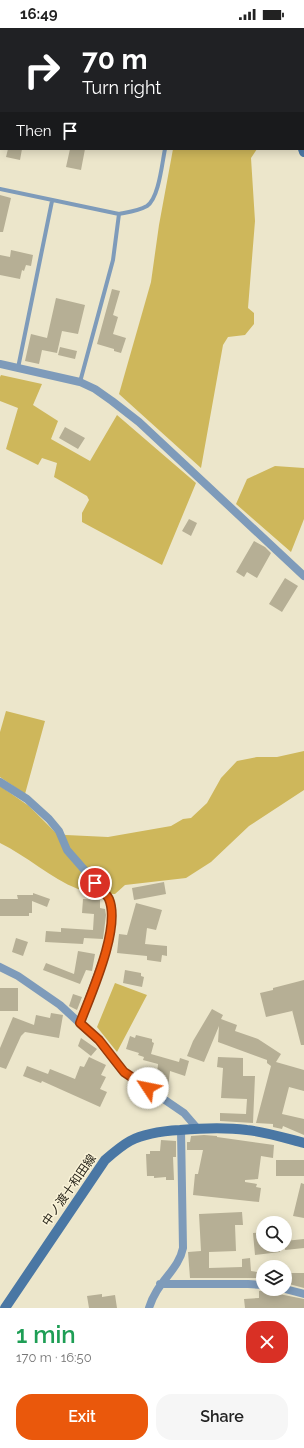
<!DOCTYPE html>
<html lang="en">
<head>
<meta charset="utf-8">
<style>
  body { margin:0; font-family:Raleway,"Noto Sans JP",sans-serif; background:#f6f6f6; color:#222; height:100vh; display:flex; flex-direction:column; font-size:15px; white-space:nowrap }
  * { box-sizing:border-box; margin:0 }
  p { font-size:13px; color:#767676 }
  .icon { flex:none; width:22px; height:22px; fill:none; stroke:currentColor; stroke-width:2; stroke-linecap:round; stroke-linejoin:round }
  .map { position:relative; height:1280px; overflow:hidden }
  .side { display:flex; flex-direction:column; background:#fff; flex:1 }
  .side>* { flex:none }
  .hud { position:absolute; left:0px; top:0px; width:304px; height:122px; box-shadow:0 2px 10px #0003; background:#202124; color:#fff; overflow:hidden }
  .fabs { position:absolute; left:256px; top:1188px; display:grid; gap:8px }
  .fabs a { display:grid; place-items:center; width:36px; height:36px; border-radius:50%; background:#fff; box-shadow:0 2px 10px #0003; font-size:20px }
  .pin { position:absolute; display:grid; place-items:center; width:34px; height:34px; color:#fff; margin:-17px; border:2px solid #fff; border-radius:50%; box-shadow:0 1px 4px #0007 }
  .me { position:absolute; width:44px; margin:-22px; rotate:304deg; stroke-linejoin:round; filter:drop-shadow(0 0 3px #0008) }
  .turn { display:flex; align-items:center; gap:14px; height:84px; padding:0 16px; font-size:18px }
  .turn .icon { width:52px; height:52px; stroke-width:2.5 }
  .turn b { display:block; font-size:28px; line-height:34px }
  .then { display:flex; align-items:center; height:38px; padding:0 16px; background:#0003; gap:8px; font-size:15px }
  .round { display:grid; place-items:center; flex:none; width:42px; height:42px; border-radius:16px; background:#f6f6f6 }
  .headline { display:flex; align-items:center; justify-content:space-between; height:68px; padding:0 16px }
  h1 { font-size:24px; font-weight:600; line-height:30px; color:#1e9e55 }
  .button { display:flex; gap:8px; margin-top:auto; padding:8px 16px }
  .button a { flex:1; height:46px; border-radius:16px; background:#ea580c; color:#fff; font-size:16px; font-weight:600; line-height:46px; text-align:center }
  .button a+a { background:#f6f6f6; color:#222 }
  .status { display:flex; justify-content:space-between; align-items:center; height:28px; padding:0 20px; background:#fff; direction:ltr }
  .status svg { height:11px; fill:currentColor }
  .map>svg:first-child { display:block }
  .green { fill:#ceb75b }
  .building { fill:#b6af95 }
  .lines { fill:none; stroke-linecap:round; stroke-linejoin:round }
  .lane { stroke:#7e9bba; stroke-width:4 }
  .street { stroke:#7e9bba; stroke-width:8 }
  .secondary { stroke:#4a77a4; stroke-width:10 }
  .route-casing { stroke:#983908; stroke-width:10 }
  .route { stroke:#ea580c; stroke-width:7 }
  .labels { text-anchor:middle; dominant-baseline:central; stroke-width:3; stroke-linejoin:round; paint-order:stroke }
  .street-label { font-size:12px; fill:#1f1c12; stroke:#faf3d8 }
</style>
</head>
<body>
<div class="status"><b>16:49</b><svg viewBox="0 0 49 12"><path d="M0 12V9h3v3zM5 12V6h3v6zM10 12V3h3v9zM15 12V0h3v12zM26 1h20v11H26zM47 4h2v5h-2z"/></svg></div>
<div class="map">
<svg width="304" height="1280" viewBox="0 0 304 1280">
  <rect width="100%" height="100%" fill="#ece6cb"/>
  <path class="green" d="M258,0H304V81L303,1Z
    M173,121H257L251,130L255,193L248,280L254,285V296L245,307L228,309L223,317L201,440L119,366L151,254L159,197Z
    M1,347L42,356L33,377L58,393L51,411L90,433L117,387L196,455L162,537L82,494V485L89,472L87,468L54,449L57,435L42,430L38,437L6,421L18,380L0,373V349Z
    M275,438L304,440V491L291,524L236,476L247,451Z
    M6,683L45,693L25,766L0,749V704Z
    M304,723V762L249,798L211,834L186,850L125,857L115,866C103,865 89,865 78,861C50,850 27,828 0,815V758L29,778L55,804L66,807L108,809L171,798L183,791L191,790L207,775L221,750L237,733L257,729H277Z
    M115,955L147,967L117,1024L97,999Z"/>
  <path class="building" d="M8,121H22L20,132L6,129Z
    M70,121H85L81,142L66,139Z
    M0,167L11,170L3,204H0Z
    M11,222L33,227L31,238L26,237L24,243L22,242L20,251L0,247V227L10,229Z
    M112,261L120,263L113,287L118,289L113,306L126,310L121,325L114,323V321L97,316Z
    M56,270L85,277L78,306L62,303L57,325L42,322L39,336L25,333L31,306L47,310Z
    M60,319L77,323L75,331L58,327Z
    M65,399L85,410L78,421L59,410Z
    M189,491L197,495L191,508L182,503Z
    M254,513L265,519L271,525L257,550L247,544L244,549L236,544Z
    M285,550L298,558L282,584L269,576Z
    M164,854L166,866L134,872L132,860Z
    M33,865L50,871L47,879L32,873V885H29V888H0V871H18L17,867H33Z
    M83,871L100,872V880L105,881L106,887L103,911L84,910L83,916L45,914L46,903L61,904V900L93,902L94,886L82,885Z
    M136,875L162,882L156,902L147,900L145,916L167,918V928L162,927L161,934L147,932V928L117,925L119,906L127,907Z
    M16,910L28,914L23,928L12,924Z
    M78,923L95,926L92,943L86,942L80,956L43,942L46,935L74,946Z
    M125,942L141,945V948L144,949L142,959L123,955Z
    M304,952V1017H301L292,982V983L266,989L260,965L273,962V960Z
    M0,960H18V983H0Z
    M73,966L82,969L77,982L69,978Z
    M212,981L223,987L221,991L237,997L235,1003L258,1011L281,1026L276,1034L304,1042V1063L289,1059L282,1086L304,1091V1107L283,1098L282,1101L273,1099V1096L256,1095L271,1038L267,1035V1032L218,1014L219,998L204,1034L187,1028L193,1013Z
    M51,985L63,987L59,1010L25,1004L21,1008L6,1041L0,1039V1020L13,989L34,997L36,987L50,990Z
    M136,1007L152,1011V1014L154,1015L151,1026L179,1034L180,1030L189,1033L185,1048L170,1043L168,1061L156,1059L158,1036L143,1032L144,1029L138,1027L139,1025L126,1021L130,1008L135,1010Z
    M81,1010L97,1021L91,1028L78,1018Z
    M89,1029L106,1037L101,1047L106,1049L100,1061L107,1064L100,1079L42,1053L41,1055L23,1048L27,1038L48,1046L50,1041L75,1051L80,1038L84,1039Z
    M218,1029L243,1030V1048H255L253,1095L220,1093V1085L246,1086L247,1071L221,1070L223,1040L217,1039Z
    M204,1107L217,1108V1109L274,1117L273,1130L261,1128L258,1151L245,1152V1154L257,1156L256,1159L261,1160L259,1174L193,1167L195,1146H198L203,1122H187V1114H190L191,1108Z
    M161,1112L176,1113V1129H173L174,1152H166V1149L154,1150V1148H147L146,1126H150V1123H160Z
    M276,1132H304V1148H276Z
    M301,1155L304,1156V1190L293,1188Z
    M242,1184L243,1197H235L236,1223L209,1224V1240L242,1239V1231L250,1230L251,1243L263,1245V1250H190L188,1224L201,1223L199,1186Z
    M263,1204V1217H279L280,1224L255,1227L253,1205Z
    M304,1211V1220L285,1222V1213Z
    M289,1245H304V1260L289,1256Z
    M268,1262V1267L279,1266L304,1271V1280H245L244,1271L259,1270V1263Z
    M102,1266V1269L115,1267L117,1280H89L87,1268Z"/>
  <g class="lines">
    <path class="lane" d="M58,1V0
      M92,1V0
      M187,1V0
      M0,161L119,186C129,184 138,183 147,178C159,170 162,135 165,121
      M18,340L52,173
      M80,354L113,232L119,186"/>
    <path class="street" d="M0,336L80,354L95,361L112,373L139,394L304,548
      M0,754L27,771L49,791L59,803L67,822L109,870L112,887L110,908L105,926L80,995
      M0,939L18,948L60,977L99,1013L124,1044L184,1085L197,1100
      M160,1256H248L263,1257
      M285,1261L304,1266
      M149,1280C155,1260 167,1251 177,1235C180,1230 182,1225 183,1220L181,1102"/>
    <path class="secondary" d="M245,0L246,1
      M19,1V0
      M0,92L1,87
      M303,121L304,124
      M5,1280L105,1132C113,1125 121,1118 130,1113C145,1105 163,1103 180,1102C202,1100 225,1099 247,1102C266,1104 285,1110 304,1115"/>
  </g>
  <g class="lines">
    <g class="route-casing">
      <path id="route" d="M95,855C99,860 106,865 109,871C121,900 91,966 80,995L99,1012L124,1044L148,1060"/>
    </g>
    <use href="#route" class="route"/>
  </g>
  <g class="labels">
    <g class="street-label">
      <text transform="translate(69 1162) rotate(-55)">中ノ渡十和田線</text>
    </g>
  </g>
</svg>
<div class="fabs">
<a><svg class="icon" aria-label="search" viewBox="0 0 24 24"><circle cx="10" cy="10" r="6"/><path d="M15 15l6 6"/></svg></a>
<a><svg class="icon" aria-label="layers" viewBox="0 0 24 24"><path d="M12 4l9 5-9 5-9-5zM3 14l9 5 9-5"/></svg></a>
</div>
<div class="pin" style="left:95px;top:855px;background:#d93025"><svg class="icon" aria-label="arrive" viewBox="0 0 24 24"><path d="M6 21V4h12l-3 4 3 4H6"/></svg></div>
<svg class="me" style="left:148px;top:1060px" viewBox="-20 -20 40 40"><circle r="19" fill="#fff"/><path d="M0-13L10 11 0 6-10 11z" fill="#ea580c"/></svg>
<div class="hud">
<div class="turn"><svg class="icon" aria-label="right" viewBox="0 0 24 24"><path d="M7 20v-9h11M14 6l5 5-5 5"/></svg><div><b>70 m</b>Turn right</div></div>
<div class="then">Then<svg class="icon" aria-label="arrive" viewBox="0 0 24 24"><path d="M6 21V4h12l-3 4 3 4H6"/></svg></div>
</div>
</div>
<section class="side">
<div class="headline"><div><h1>1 min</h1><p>170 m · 16:50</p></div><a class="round" style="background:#d93025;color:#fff"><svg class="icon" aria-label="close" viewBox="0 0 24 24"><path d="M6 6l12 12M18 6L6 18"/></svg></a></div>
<div class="button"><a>Exit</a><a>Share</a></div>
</section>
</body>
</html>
